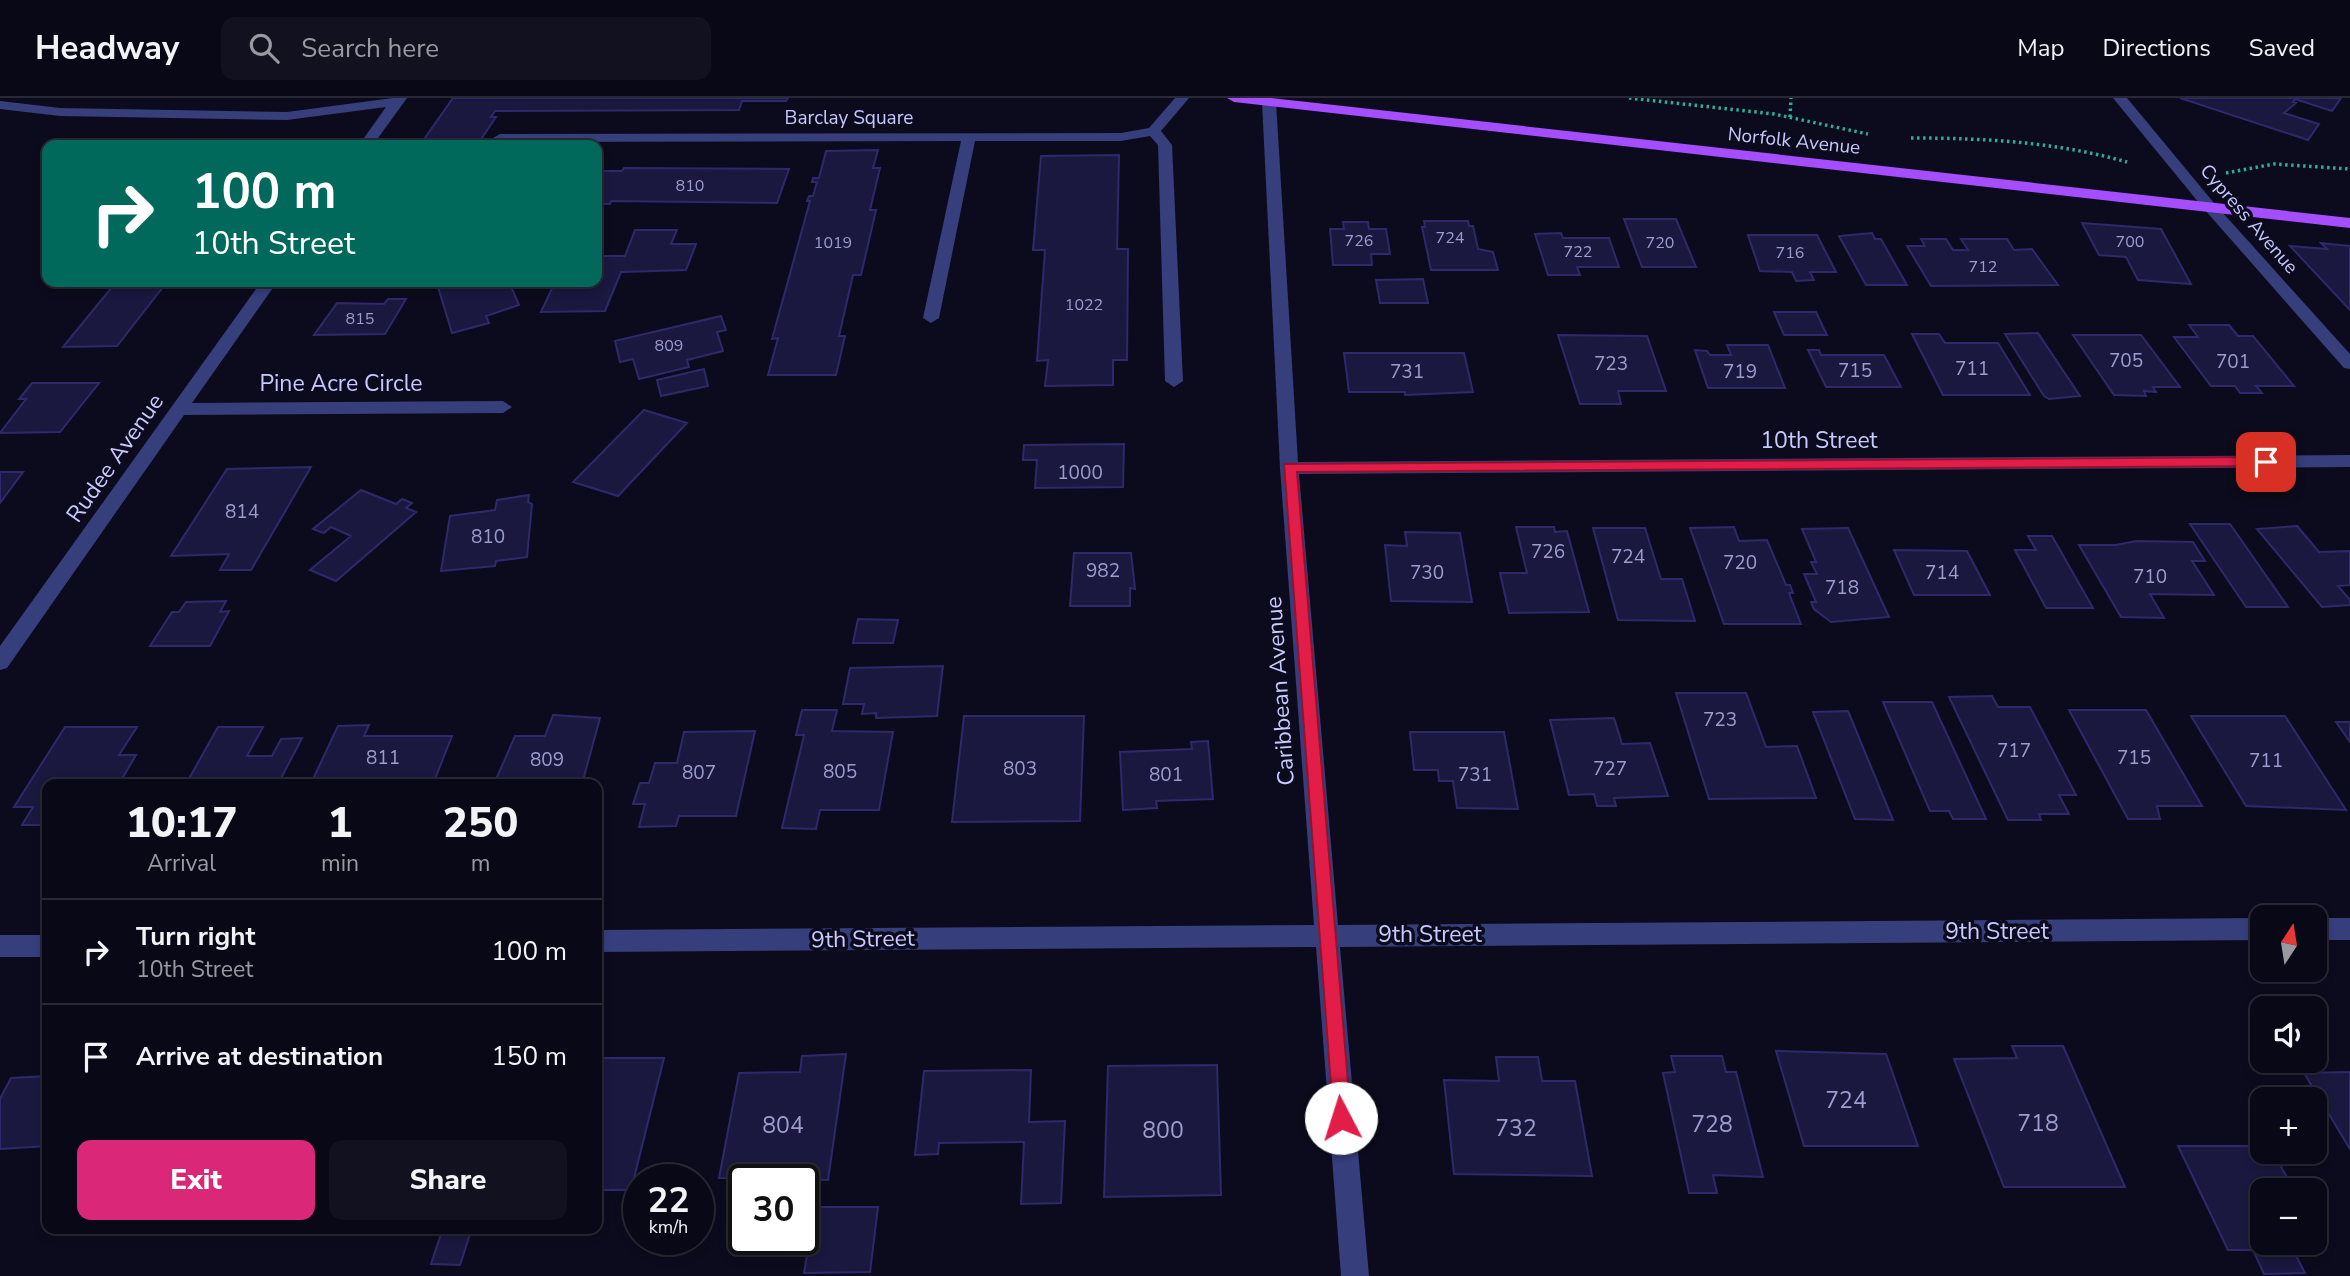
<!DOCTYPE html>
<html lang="en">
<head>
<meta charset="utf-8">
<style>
  body { margin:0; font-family:"Nunito Sans",sans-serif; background:#12111f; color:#f1f3f6; height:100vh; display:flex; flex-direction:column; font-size:26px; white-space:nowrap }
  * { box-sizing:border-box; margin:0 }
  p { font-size:23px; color:#999aa1 }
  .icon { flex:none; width:38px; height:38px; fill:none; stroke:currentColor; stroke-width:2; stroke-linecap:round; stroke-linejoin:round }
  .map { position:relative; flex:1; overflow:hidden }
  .drawer { position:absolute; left:42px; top:681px; width:560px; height:455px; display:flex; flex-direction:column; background:#090816; border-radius:14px; box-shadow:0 4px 10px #0003,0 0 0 2px #292935 }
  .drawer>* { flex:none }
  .guide { position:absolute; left:42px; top:42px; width:560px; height:147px; border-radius:14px; box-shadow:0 4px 10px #0003,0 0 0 2px #292935; background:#00695c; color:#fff; overflow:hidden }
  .needle { width:46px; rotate:12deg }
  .fabs { position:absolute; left:2250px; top:807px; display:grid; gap:14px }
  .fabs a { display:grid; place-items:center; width:77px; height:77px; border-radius:14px; background:#090816; box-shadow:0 4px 10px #0003,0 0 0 2px #292935; font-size:35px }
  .speed { position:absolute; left:623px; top:1066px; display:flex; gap:14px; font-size:35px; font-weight:700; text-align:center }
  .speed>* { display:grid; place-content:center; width:91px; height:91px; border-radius:50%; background:#090816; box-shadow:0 4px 10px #0003,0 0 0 2px #292935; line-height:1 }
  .speed small { font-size:18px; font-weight:400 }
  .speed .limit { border:4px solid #111; border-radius:10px; background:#fff; color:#111 }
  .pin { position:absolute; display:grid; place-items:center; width:60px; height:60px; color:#fff; margin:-30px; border-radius:14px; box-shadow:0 4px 10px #0006 }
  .me { position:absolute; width:77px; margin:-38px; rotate:355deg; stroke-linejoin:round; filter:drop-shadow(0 0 5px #0008) }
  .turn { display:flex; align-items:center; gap:24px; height:147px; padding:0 35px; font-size:32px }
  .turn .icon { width:91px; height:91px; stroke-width:2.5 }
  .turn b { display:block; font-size:49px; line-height:60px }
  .eta { display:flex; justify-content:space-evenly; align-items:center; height:119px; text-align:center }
  .eta b { font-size:42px; font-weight:800; line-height:49px }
  .cta { display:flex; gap:14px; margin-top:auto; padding:14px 35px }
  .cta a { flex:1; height:80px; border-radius:14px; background:#db2777; color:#fff; font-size:28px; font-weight:800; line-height:80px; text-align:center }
  .cta a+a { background:#12111f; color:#f1f3f6 }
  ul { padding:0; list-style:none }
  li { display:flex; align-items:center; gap:21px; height:105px; padding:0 35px; border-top:2px solid #292935 }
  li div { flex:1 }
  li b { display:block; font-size:26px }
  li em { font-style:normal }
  header { display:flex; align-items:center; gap:42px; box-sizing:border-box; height:98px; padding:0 35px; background:#090816; border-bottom:2px solid #292935 }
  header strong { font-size:33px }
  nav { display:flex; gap:38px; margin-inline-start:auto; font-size:24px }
  .search { width:490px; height:63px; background:#12111f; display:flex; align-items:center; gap:18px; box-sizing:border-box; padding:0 24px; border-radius:14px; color:#999aa1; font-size:26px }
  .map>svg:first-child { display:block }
  .building { fill:#1a183e; stroke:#2d296a; stroke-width:2 }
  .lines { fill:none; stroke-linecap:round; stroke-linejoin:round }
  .path { stroke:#2cae94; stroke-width:3.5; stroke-dasharray:2.5 3.5; stroke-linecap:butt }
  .minor { fill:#363e7c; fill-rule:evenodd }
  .major { fill:#a44eff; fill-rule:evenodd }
  .route { fill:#e11d48; stroke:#92132f; stroke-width:2 }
  .labels { text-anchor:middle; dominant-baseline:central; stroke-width:7; stroke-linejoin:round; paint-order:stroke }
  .far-number-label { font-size:16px; fill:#9c9dcf }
  .far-street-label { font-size:19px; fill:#c7c9ff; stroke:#0c0b1d }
  .number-label { font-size:19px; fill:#9c9dcf }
  .street-label { font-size:23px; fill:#c7c9ff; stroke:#0c0b1d }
  .near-number-label { font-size:23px; fill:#9c9dcf }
</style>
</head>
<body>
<header>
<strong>Headway</strong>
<div class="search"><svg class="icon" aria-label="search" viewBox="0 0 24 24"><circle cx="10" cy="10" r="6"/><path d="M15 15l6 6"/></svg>Search here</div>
<nav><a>Map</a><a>Directions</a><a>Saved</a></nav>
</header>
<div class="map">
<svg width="2350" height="1178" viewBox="0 0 2350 1178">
  <rect width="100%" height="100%" fill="#0c0b1d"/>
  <path class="building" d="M453,0H788L786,3H742L739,12L495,13L491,19H496L477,47H420Z
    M2180,0H2341L2332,13L2295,1L2293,4L2296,5L2284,15L2319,26L2308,42Z
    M285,41L280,47H234L238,42Z
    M878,52L873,70H880L870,112H876L861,177H853L839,238H845L836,277H768L778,240L772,241L810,103H807L809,98H813L817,84H812L813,80H819L826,53Z
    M1119,57L1117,151H1128L1127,262H1113V287L1045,288L1048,262L1037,263L1045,152H1033L1041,58Z
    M624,70L789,71L777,105L611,103L610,106H597V73H622Z
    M1624,121H1676L1696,169H1642Z
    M1424,123H1468L1469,128H1473L1478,151L1493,154L1498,172H1431L1422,129H1425Z
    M1343,124H1368L1369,131H1386L1390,156H1371L1372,167H1333L1330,131H1344Z
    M2082,125L2161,131L2191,186L2138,182L2126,159L2099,157Z
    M635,132H677L671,146H696L686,172L621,174L605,213L541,214L555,184H597V158H625Z
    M1561,135L1563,140H1609L1619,169H1577L1580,177H1548L1535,136Z
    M1872,135L1875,141H1881L1907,187H1866L1839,138Z
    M1748,137H1817L1836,174H1810L1814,182L1796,183L1792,174L1760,173Z
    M1921,141H1946L1953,152H1968L1961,141H2007L2014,152L2032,151L2058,187L1931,188L1907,148H1925Z
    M2321,145L2350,148V212L2290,148L2327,151Z
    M1423,181L1428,205H1380L1376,182Z
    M457,184H509L519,207L486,218L489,225L452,235L438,189Z
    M112,189H163L117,248L63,249Z
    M388,201H406L385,236L314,237L337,205L384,206Z
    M1774,214H1816L1827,237H1784Z
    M721,218L726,232L717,234L723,253L687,262L689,269L639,281L633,261L620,264L615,243Z
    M2189,227H2229L2238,238H2253L2294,288H2256L2262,295H2240L2235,288H2211L2174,239H2198Z
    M2038,235L2080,298L2049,301L2044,298L2005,236Z
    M1912,236H1939L1945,245H1998L2030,297H1943Z
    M1558,237L1647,238L1666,293H1618L1621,306H1580Z
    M2073,237H2141L2180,289H2153L2156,294L2144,293L2146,298L2114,297Z
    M1727,247H1768L1785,290H1708L1695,252L1707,253L1710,257H1731Z
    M1808,252H1819L1821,257H1884L1901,289H1826Z
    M1344,255H1464L1473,294L1405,297V294H1349Z
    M704,271L708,288L661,298L657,282Z
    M32,285H99L60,334L0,335L26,301H19Z
    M644,312L687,325L618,398L573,384Z
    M1124,346L1123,389L1035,390L1037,362H1023L1024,347Z
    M311,369L251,472H220L229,456L171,458L227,371Z
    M0,374H23L0,405Z
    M361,392L396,406L402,401L412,405L406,410L416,414L336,483L310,472L351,438L331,429L324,435L313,431Z
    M529,397L528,404L532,406L527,459L496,463L495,468L441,473L450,418L495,412L497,402Z
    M2190,426H2230L2288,509H2246Z
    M2297,428L2319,454L2350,453V487L2338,488L2350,502V507L2322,509L2257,431Z
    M1516,429H1554L1555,434L1567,433L1589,514L1509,515L1500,475H1527Z
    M1734,429L1739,443L1767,442L1786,487H1790L1793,495H1789L1801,526H1724L1690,430Z
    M1593,430H1645L1661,481H1682L1695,523L1618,522Z
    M1848,430L1889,519L1831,524L1814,511L1811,504H1816L1804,476H1817L1811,464H1816L1802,431Z
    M1405,434L1460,435L1472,504L1391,503L1385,447L1407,448Z
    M2028,438H2052L2093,510H2046L2015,452H2036Z
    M2136,443L2193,444L2205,463H2192L2214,497L2150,496L2164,520L2121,519L2079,447H2116Z
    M1894,452L1967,453L1990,497H1914Z
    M1074,455H1131L1135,491L1130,490V508H1070Z
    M226,503L220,514L229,513L210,548H150L172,514H179L186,504Z
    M858,521L898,522L893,545H853Z
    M943,568L937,618L876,620V615L862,616L864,606H843L850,570Z
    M1676,595H1746L1766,649L1797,648L1816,700L1709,701Z
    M1992,598L1998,609H2030L2076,697H2059L2069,716H2039L2041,722H2008L1949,599Z
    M1883,604H1932L1986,721H1953L1949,713H1930Z
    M802,612H837L832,633L893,634L879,712H820L816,731L782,730L804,637H796Z
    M2069,612H2146L2202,708H2157L2160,721H2128Z
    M1848,613L1893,722L1855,721L1813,614Z
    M553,617L600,620L582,686H494L515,638H545Z
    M964,618H1084L1080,723L952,724Z
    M2191,618H2285L2346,712L2246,708Z
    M1614,620L1622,646L1650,645L1668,698L1614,700L1616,708H1597L1594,696L1569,697L1550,622Z
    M2336,624H2350V644Z
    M369,627L364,638H452L433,686H341L343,681H313L338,628Z
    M65,629H137L119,657H136L119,686H47V727H22L33,709H14Z
    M218,629H263L247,658H272L281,641L302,640L278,686H186Z
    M755,633L736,718H679L676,728L639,729L645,706H633L640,685H649L655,665H677L684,634Z
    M1410,634H1504L1518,711L1457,710L1453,683H1439L1438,672H1414Z
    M1208,643L1213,701L1156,703L1157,710L1123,712L1120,654L1192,651L1191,644Z
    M2012,948H2063L2125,1089H2004L1954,961L2017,960Z
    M1776,953L1886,956L1918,1048H1804Z
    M846,956L828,1082L719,1080L739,975L800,974L802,958Z
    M1671,958H1722L1726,974H1736L1763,1079L1713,1077L1717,1095H1689L1663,975L1675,974Z
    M1496,959H1538L1542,983H1575L1592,1078L1454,1076L1444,982L1499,983Z
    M597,960H664L631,1092H597Z
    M1217,967L1221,1097L1104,1099L1108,968Z
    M1031,972L1029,1024L1065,1023L1061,1105L1021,1106L1024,1044L939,1045L938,1056L915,1057L924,973Z
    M2350,974V1051L2304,975Z
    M47,978V1048L0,1051V1001L11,980Z
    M2178,1048H2263V1054H2273L2294,1092H2263V1144H2315V1133L2324,1149L2292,1150L2305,1175L2264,1176L2253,1152H2228Z
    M815,1109H878L870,1174L804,1175Z
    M443,1130H472L460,1167L431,1166Z"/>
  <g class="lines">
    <path class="path" d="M1629,0L1774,16L1868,36
      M1790,19L1791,0
      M1911,40C1985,40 2056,44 2127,64
      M2226,75L2274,66L2350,71"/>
    <path class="minor" d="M393,0H407L373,47H359L386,9L287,22L60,18L0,11V3L60,10L287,14Z
      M1175,0H1189L1161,33L1172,47L1183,283L1174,289L1165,283L1158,47L1150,38L1121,43H975L939,220L931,225L923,220L961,43L500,44L493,40L500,36L1121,35L1149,30Z
      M1269,0L1276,4L1298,364L2350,357V369L1299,376L1338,827L2263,820V842L1340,849L1369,1178H1341L1316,849L597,854V832L1314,827L1280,370L1262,4Z
      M2113,0H2127L2214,105L2350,256V271L2344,270L2204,111Z
      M261,184H277L192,305L503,303L512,309L503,315L184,317L7,570L0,572V548Z
      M2315,820H2350V842H2315Z
      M0,837H47V859H0Z"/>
    <path class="major" d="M1227,0H1271L2350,120V130L1234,4Z"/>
  </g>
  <path class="route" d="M2266,359L2273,364L2266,368L1297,374L1351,1020L1348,1027L1341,1030L1334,1027L1284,366Z"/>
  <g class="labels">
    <g class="far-number-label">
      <text x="690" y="88">810</text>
      <text x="1450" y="140">724</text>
      <text x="1359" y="143">726</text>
      <text x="2130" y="144">700</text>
      <text x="833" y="145">1019</text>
      <text x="1660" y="145">720</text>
      <text x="1578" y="154">722</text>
      <text x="1790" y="155">716</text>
      <text x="1983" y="169">712</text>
      <text x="1084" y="207">1022</text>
      <text x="360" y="221">815</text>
      <text x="669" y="248">809</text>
    </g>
    <g class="far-street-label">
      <text x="849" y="20">Barclay Square</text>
      <text transform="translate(1794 43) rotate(6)">Norfolk Avenue</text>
      <text transform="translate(2249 121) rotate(49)">Cypress Avenue</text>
    </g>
    <g class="number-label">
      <text x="2126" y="263">705</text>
      <text x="2233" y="264">701</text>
      <text x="1611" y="266">723</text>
      <text x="1972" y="271">711</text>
      <text x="1855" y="273">715</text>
      <text x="1407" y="274">731</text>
      <text x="1740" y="274">719</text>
      <text x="1080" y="375">1000</text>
      <text x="242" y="414">814</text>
      <text x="488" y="439">810</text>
      <text x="1548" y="454">726</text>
      <text x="1628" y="459">724</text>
      <text x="1740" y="465">720</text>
      <text x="1103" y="473">982</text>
      <text x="1427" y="475">730</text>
      <text x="1942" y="475">714</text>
      <text x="2150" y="479">710</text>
      <text x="1842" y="490">718</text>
      <text x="1720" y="622">723</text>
      <text x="2014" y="653">717</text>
      <text x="383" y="660">811</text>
      <text x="2134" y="660">715</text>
      <text x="547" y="662">809</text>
      <text x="2266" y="663">711</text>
      <text x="1020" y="671">803</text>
      <text x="1610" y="671">727</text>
      <text x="840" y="674">805</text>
      <text x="699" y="675">807</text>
      <text x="1166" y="677">801</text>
      <text x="1475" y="677">731</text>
    </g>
    <g class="street-label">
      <text x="341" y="285">Pine Acre Circle</text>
      <text x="1819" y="342">10th Street</text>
      <text transform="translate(115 360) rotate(-55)">Rudee Avenue</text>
      <text transform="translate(1280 593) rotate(-94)">Caribbean Avenue</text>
      <text x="1997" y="833">9th Street</text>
      <text x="1430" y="836">9th Street</text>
      <text transform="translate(863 841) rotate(-1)">9th Street</text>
    </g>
    <g class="near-number-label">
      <text x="1846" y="1002">724</text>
      <text x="2038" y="1025">718</text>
      <text x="1712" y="1026">728</text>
      <text x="783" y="1027">804</text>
      <text x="1516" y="1030">732</text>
      <text x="1163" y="1032">800</text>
    </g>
  </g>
</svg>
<div class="fabs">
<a><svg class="needle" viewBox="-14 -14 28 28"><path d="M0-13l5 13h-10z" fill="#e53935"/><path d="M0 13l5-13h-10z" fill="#999aa1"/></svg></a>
<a><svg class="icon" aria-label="sound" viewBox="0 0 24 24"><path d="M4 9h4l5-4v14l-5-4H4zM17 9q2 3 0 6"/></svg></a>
<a>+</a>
<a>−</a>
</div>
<div class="speed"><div>22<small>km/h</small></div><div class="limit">30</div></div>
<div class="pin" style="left:2266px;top:364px;background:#d93025"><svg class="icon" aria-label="arrive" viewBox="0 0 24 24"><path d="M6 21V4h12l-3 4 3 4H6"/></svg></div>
<svg class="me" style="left:1341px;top:1020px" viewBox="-20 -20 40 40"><circle r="19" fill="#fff"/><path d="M0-13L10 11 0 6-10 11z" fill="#e11d48"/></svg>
<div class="guide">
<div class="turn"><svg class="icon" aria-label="right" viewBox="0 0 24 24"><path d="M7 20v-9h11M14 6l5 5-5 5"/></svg><div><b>100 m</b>10th Street</div></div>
</div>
<section class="drawer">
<div class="eta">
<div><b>10:17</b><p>Arrival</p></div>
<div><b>1</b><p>min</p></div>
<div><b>250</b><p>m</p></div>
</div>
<ul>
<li><svg class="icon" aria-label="right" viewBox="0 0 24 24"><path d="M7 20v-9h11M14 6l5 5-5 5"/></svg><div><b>Turn right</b><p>10th Street</p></div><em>100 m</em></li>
<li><svg class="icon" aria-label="arrive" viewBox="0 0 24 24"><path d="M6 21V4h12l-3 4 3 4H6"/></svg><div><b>Arrive at destination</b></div><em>150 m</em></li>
</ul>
<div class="cta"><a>Exit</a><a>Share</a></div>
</section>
</div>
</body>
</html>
